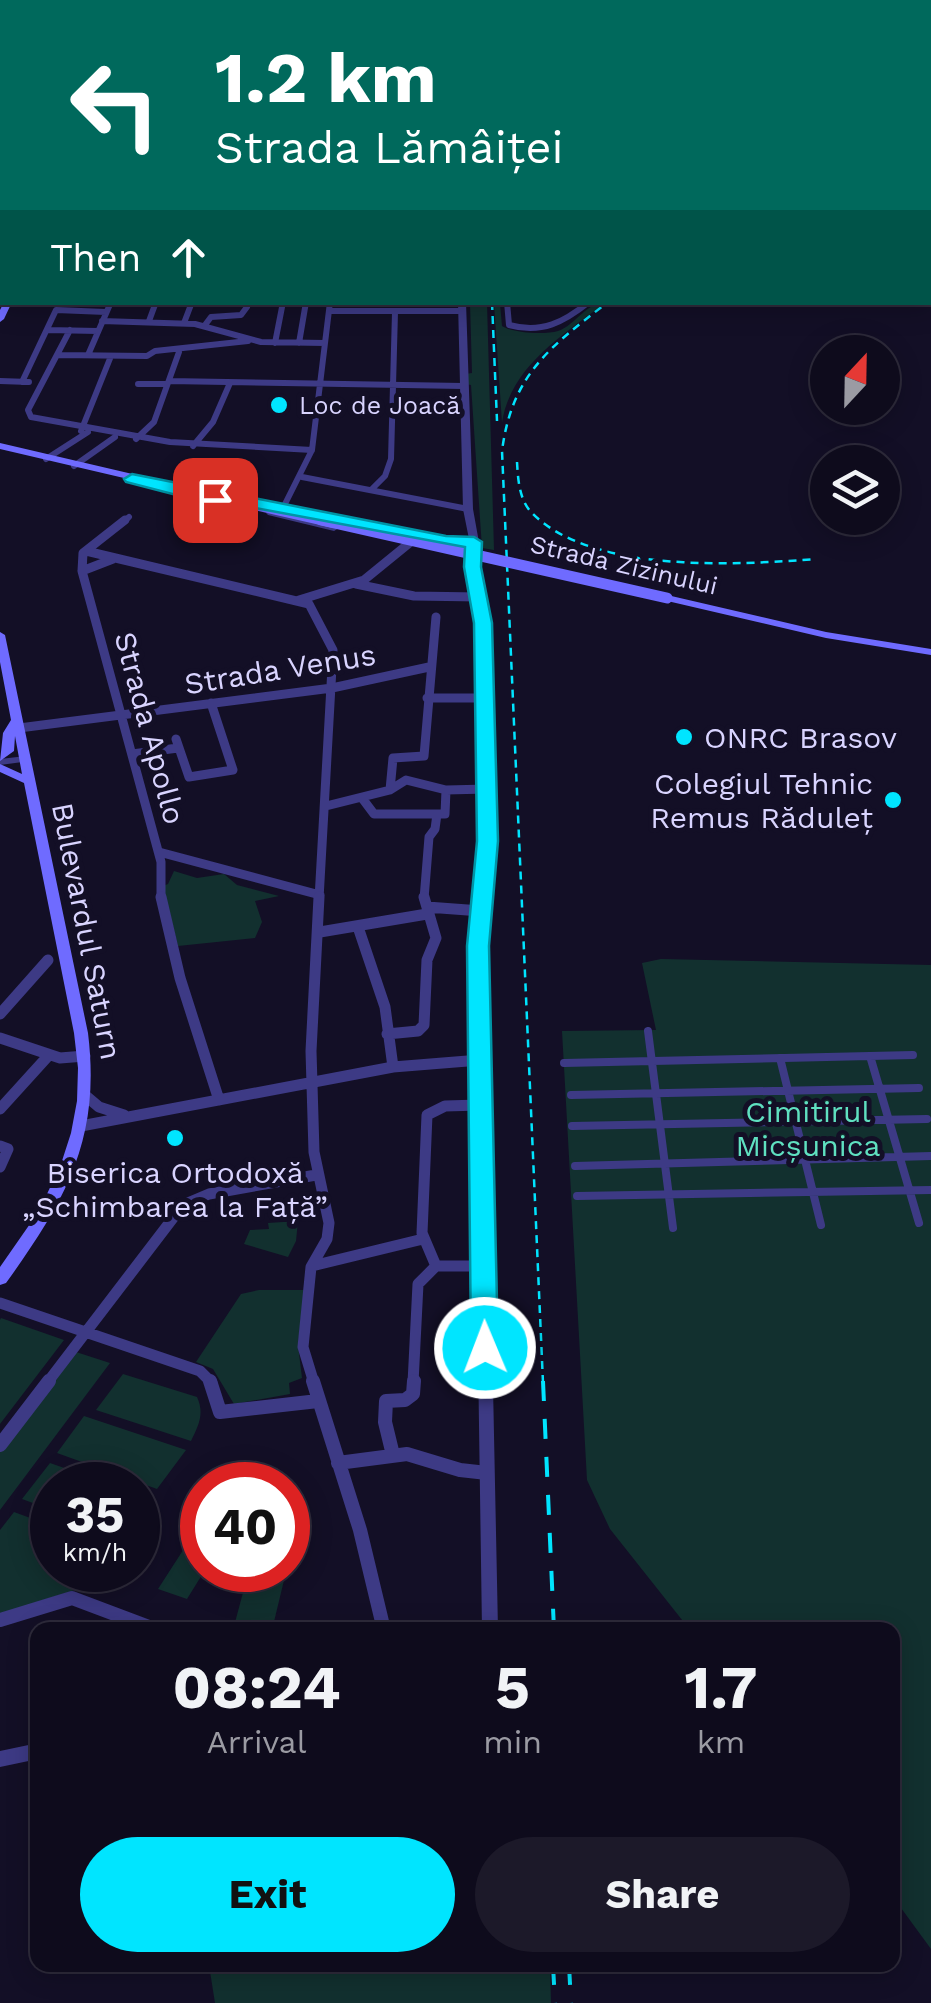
<!DOCTYPE html>
<html lang="en">
<head>
<meta charset="utf-8">
<style>
  body { margin:0; font-family:"Work Sans",sans-serif; background:#1c1929; color:#f1f3f6; height:100vh; display:flex; flex-direction:column; font-size:38px; white-space:nowrap }
  * { box-sizing:border-box; margin:0 }
  p { font-size:32px; color:#9b9ba3 }
  .icon { flex:none; width:55px; height:55px; fill:none; stroke:currentColor; stroke-width:2; stroke-linecap:round; stroke-linejoin:round }
  .map { position:relative; flex:1; overflow:hidden }
  .panel { position:absolute; left:30px; top:1622px; width:870px; height:350px; display:flex; flex-direction:column; background:#0e0b1c; border-radius:20px; box-shadow:0 5px 25px #0003,0 0 0 2px #2e2b3b }
  .panel>* { flex:none }
  .hud { position:absolute; left:0px; top:0px; width:932px; height:305px; box-shadow:0 5px 25px #0003,0 0 0 2px #2e2b3b; background:#00695c; color:#fff; overflow:hidden }
  .needle { width:65px; rotate:22deg }
  .fabs { position:absolute; left:810px; top:335px; display:grid; gap:20px }
  .fabs a { display:grid; place-items:center; width:90px; height:90px; border-radius:50%; background:#0e0b1c; box-shadow:0 5px 25px #0003,0 0 0 2px #2e2b3b; font-size:50px }
  .speed { position:absolute; left:30px; top:1462px; display:flex; gap:20px; font-size:50px; font-weight:700; text-align:center }
  .speed>* { display:grid; place-content:center; width:130px; height:130px; border-radius:50%; background:#0e0b1c; box-shadow:0 5px 25px #0003,0 0 0 2px #2e2b3b; line-height:1 }
  .speed small { font-size:25px; font-weight:400 }
  .speed .limit { border:15px solid #d22; background:#fff; color:#111 }
  .pin { position:absolute; display:grid; place-items:center; width:85px; height:85px; color:#fff; margin:-42px; border-radius:20px; box-shadow:0 5px 15px #0006 }
  .me { position:absolute; width:110px; margin:-55px; rotate:359deg; stroke-linejoin:round; filter:drop-shadow(0 0 8px #0008) }
  .turn { display:flex; align-items:center; gap:35px; height:210px; padding:0 50px; font-size:45px }
  .turn .icon { width:130px; height:130px; stroke-width:2.5 }
  .turn b { display:block; font-size:70px; line-height:85px }
  .then { display:flex; align-items:center; height:95px; padding:0 50px; background:#0003; gap:20px; font-size:38px }
  .eta { display:flex; justify-content:space-evenly; align-items:center; height:170px; text-align:center }
  .eta b { font-size:60px; font-weight:700; line-height:70px }
  .cta { display:flex; gap:20px; margin-top:auto; padding:20px 50px }
  .cta a { flex:1; height:115px; border-radius:60px; background:#00e5ff; color:#111; font-size:40px; font-weight:700; line-height:115px; text-align:center }
  .cta a+a { background:#1c1929; color:#f1f3f6 }
  .map>svg:first-child { display:block }
  .green { fill:#12302f }
  .lines { fill:none; stroke-linecap:round; stroke-linejoin:round }
  .river { fill:#0a1f44; fill-rule:evenodd }
  .pedestrian { stroke:#3d3a85; stroke-width:8 }
  .minor-far4 { stroke:#3d3a85; stroke-width:5 }
  .minor-far3 { stroke:#3d3a85; stroke-width:6 }
  .minor-far2 { stroke:#3d3a85; stroke-width:9 }
  .minor-far1 { stroke:#3d3a85; stroke-width:11 }
  .minor { stroke:#3d3a85; stroke-width:14 }
  .tertiary { fill:#3d3a85; fill-rule:evenodd }
  .secondary { fill:#6f6bff; fill-rule:evenodd }
  .primary { fill:#c25bff; fill-rule:evenodd }
  .rail-far1 { stroke:#00e5ff; stroke-width:2.5; stroke-dasharray:8 6; stroke-linecap:butt }
  .rail { stroke:#00e5ff; stroke-width:4; stroke-dasharray:20 18; stroke-linecap:butt }
  .secondary-bridge-far1 { stroke:#6f6bff; stroke-width:9 }
  .secondary-bridge { stroke:#6f6bff; stroke-width:11 }
  .route { fill:#00e5ff; stroke:#0095a6; stroke-width:2.5 }
  .poi-dot { fill:#00e5ff; stroke:#130f26; stroke-width:4 }
  .labels { text-anchor:middle; dominant-baseline:central; stroke-width:10; stroke-linejoin:round; paint-order:stroke }
  .far-poi-label { font-size:25px; fill:#d9d4ff; stroke:#130f26; text-anchor:start }
  .far-street-label { font-size:25px; fill:#d9d4ff; stroke:#130f26 }
  .street-label { font-size:30px; fill:#d9d4ff; stroke:#130f26 }
  .poi-label { font-size:30px; fill:#d9d4ff; stroke:#130f26; text-anchor:start }
  .park-label { font-size:30px; fill:#5fe0c0; stroke:#130f26 }
</style>
</head>
<body>
<div class="map">
<svg width="931" height="2003" viewBox="0 0 931 2003">
  <rect width="100%" height="100%" fill="#130f26"/>
  <path class="green" d="M470,303H487L494,550L482,548L471,385L465,384V374L472,373Z
    M494,303H500L502,326C513,333 544,335 558,331C576,325 585,303 605,303C563,335 510,367 502,423Z
    M174,871L197,878L224,874L237,885L279,896L255,901L262,922L255,938L178,946L163,886L168,884Z
    M661,959L931,965V1949L893,1897L892,1630H690L610,1529L587,1480L562,1031L656,1030L642,963Z
    M298,1221L296,1241L288,1257L244,1244L250,1230L269,1229L268,1223Z
    M259,1290H304L298,1345L302,1378L289,1383L290,1394L234,1404L213,1369L196,1362L241,1294Z
    M1,1318L64,1340L0,1424V1320Z
    M76,1352L110,1363L0,1510V1451Z
    M123,1374L197,1397C205,1414 198,1426 191,1441L96,1410Z
    M84,1416L186,1450L157,1489L57,1453Z
    M50,1463L113,1485H52V1510L22,1499Z
    M14,1512L52,1526V1570H94L81,1588L0,1614V1530Z
    M187,1544L202,1549L205,1570L187,1599L158,1589Z
    M249,1570L286,1572L272,1630H233Z
    M209,1965H550L551,2003H215Z"/>
  <g class="lines">
    <path class="river" d="M848,0H854L853,2H847Z
      M930,98H931V102H930Z"/>
    <path class="pedestrian" d="M648,1031L673,1228
      M870,1056L919,1223
      M780,1058L821,1225
      M564,1063L913,1055
      M571,1095L919,1088
      M572,1126L927,1119
      M575,1166L931,1156
      M577,1196L931,1190"/>
    <path class="minor-far4" d="M12,0L25,2
      M187,2L194,0"/>
    <path class="minor-far3" d="M507,302L509,325C542,334 564,322 589,302
      M329,311H462
      M102,321L195,324L261,342L325,343
      M149,321L156,302
      M184,323L192,302
      M205,325L211,317L241,315L247,307
      M47,330L98,331
      M70,330L28,410L31,417L170,442L312,450
      M275,343L283,302
      M299,343L306,302
      M57,355L147,356L155,351L248,341
      M88,355L111,302
      M0,381L29,382
      M169,381L463,386
      M22,382L56,310L106,312
      M138,384H166
      M81,431L111,356
      M136,439L154,422L179,352
      M193,446L213,422L230,383
      M46,459L88,432
      M74,466L115,437
      M302,477L468,509
      M371,490L385,476L391,459L395,312
      M283,508L312,450L330,302
      M122,523L129,517"/>
    <path class="minor-far2" d="M86,551L309,604L333,650L319,899
      M113,559L82,571L161,862V899
      M82,571L83,553L125,520
      M356,584L414,596L479,597
      M299,600L364,580L418,536
      M427,698H484
      M19,728L332,688L429,667
      M176,739L189,777L233,770L211,703
      M132,754L178,748
      M390,790L393,758L424,756L436,617
      M362,798L374,814H445L446,790
      M326,806L390,790L406,780L446,790L487,789
      M159,852L320,895
      M424,899L429,837L435,829L437,814"/>
    <path class="minor-far1" d="M161,897L180,978L219,1100
      M427,907L481,911
      M358,927L385,1007L393,1067
      M320,932L427,914
      M0,1014L48,960
      M387,1034L418,1031L424,1025L427,960L436,938L424,897
      M0,1038L60,1058L85,1056
      M86,1096L99,1107L124,1115
      M0,1109L49,1055
      M81,1126L393,1067L480,1060
      M0,1146L8,1149L0,1167
      M312,1266L423,1239
      M436,1266L422,1233L427,1115L445,1106L480,1105
      M0,1303L200,1371L212,1383
      M47,1383L183,1205L209,1194L316,1175
      M314,1383L303,1347L311,1267L327,1239L329,1223L314,1152L311,1051L319,897
      M413,1383L418,1284L436,1266H483"/>
    <path class="minor" d="M210,1381L220,1412L318,1401
      M313,1381L360,1530L384,1630
      M0,1445L49,1381
      M393,1455L385,1422L386,1401L405,1400L413,1394L414,1381
      M338,1463L407,1454L460,1470L487,1473
      M0,1620L72,1598L157,1630"/>
    <path class="tertiary" d="M458,302H466L473,509L480,548L478,567L488,623L494,841L484,946L498,1630H482L472,946L482,841L478,623L468,567L470,545L393,534L388,531L393,528L469,539L463,509Z
      M132,476L249,506L251,508L246,511L129,481L128,479Z
      M271,510L337,526L339,528L334,531L268,515L266,513Z
      M26,756L31,759L30,761L0,765V759Z
      M38,1743V1759L0,1767V1751Z"/>
    <path class="secondary" d="M756,0H811L814,2H753Z
      M930,7H931V11H930Z
      M930,69H931V73H930Z
      M0,110L2,111V115H0Z
      M0,262H2V267H0Z
      M4,302H12L4,319L0,322V310Z
      M0,443L235,498L240,501L235,504L0,449Z
      M667,595L826,632L931,649V655L826,638L663,600L662,598Z
      M0,632L5,635L88,1033C101,1139 66,1200 6,1283L0,1285V1267L32,1221L47,1194L61,1164L71,1133L77,1101L78,1068L74,1033L24,783L0,772V764L22,774L15,736L14,751L0,761L3,733L11,720L0,662Z"/>
    <path class="primary" d="M930,32H931V36H930Z
      M930,86H931V91H930Z
      M0,150H2V154H0Z"/>
    <path class="rail-far1" d="M492,302L497,421
      M517,462C518,479 519,500 532,513C592,574 737,565 816,559
      M543,1383L502,451C512,374 550,347 608,302"/>
    <path class="rail" d="M543,1381L554,1630
      M553,1965L555,2003
      M569,1965L571,2003"/>
    <path class="secondary-bridge-far1" d="M235,501L332,523"/>
    <path class="secondary-bridge" d="M321,520L667,598"/>
  </g>
  <path class="route" d="M132,474L446,536L474,537L482,542L481,567L492,623L498,841L489,946L498,1348L494,1355H475L471,1348L467,946L477,841L474,623L464,567L465,547L223,502L215,505L126,482L124,479Z"/>
  <g class="poi-dot">
    <circle cx="279" cy="405" r="10"/>
    <circle cx="684" cy="737" r="10"/>
    <circle cx="893" cy="800" r="10"/>
    <circle cx="175" cy="1138" r="10"/>
  </g>
  <g class="labels">
    <g class="far-poi-label">
      <text x="299" y="405">Loc de Joacă</text>
    </g>
    <g class="far-street-label">
      <text transform="translate(624 565) rotate(13)">Strada Zizinului</text>
    </g>
    <g class="street-label">
      <text transform="translate(280 669) rotate(-9)">Strada Venus</text>
      <text transform="translate(150 728) rotate(75)">Strada Apollo</text>
      <text transform="translate(87 931) rotate(79)">Bulevardul Saturn</text>
    </g>
    <g class="poi-label">
      <text x="704" y="737">ONRC Brasov</text>
      <text x="873" y="783" text-anchor="end">Colegiul Tehnic<tspan x="873" dy="34">Remus Răduleț</tspan></text>
      <text x="175" y="1172" text-anchor="middle">Biserica Ortodoxă<tspan x="175" dy="34">„Schimbarea la Față”</tspan></text>
    </g>
    <g class="park-label">
      <text x="808" y="1111">Cimitirul<tspan x="808" dy="34">Micșunica</tspan></text>
    </g>
  </g>
</svg>
<div class="fabs">
<a><svg class="needle" viewBox="-14 -14 28 28"><path d="M0-13l5 13h-10z" fill="#e53935"/><path d="M0 13l5-13h-10z" fill="#9b9ba3"/></svg></a>
<a><svg class="icon" aria-label="layers" viewBox="0 0 24 24"><path d="M12 4l9 5-9 5-9-5zM3 14l9 5 9-5"/></svg></a>
</div>
<div class="speed"><div>35<small>km/h</small></div><div class="limit">40</div></div>
<div class="pin" style="left:215px;top:500px;background:#d93025"><svg class="icon" aria-label="arrive" viewBox="0 0 24 24"><path d="M6 21V4h12l-3 4 3 4H6"/></svg></div>
<svg class="me" style="left:485px;top:1348px" viewBox="-20 -20 40 40"><circle r="17" fill="#00e5ff" stroke="#fff" stroke-width="3"/><path d="M0-11L8 9 0 5-8 9z" fill="#fff"/></svg>
<div class="hud">
<div class="turn"><svg class="icon" aria-label="left" viewBox="0 0 24 24"><path d="M17 20v-9H6M10 6l-5 5 5 5"/></svg><div><b>1.2 km</b>Strada Lămâiței</div></div>
<div class="then">Then<svg class="icon" aria-label="ahead" viewBox="0 0 24 24"><path d="M12 20V5M6 11l6-6 6 6"/></svg></div>
</div>
<section class="panel">
<div class="eta">
<div><b>08:24</b><p>Arrival</p></div>
<div><b>5</b><p>min</p></div>
<div><b>1.7</b><p>km</p></div>
</div>
<div class="cta"><a>Exit</a><a>Share</a></div>
</section>
</div>
</body>
</html>
